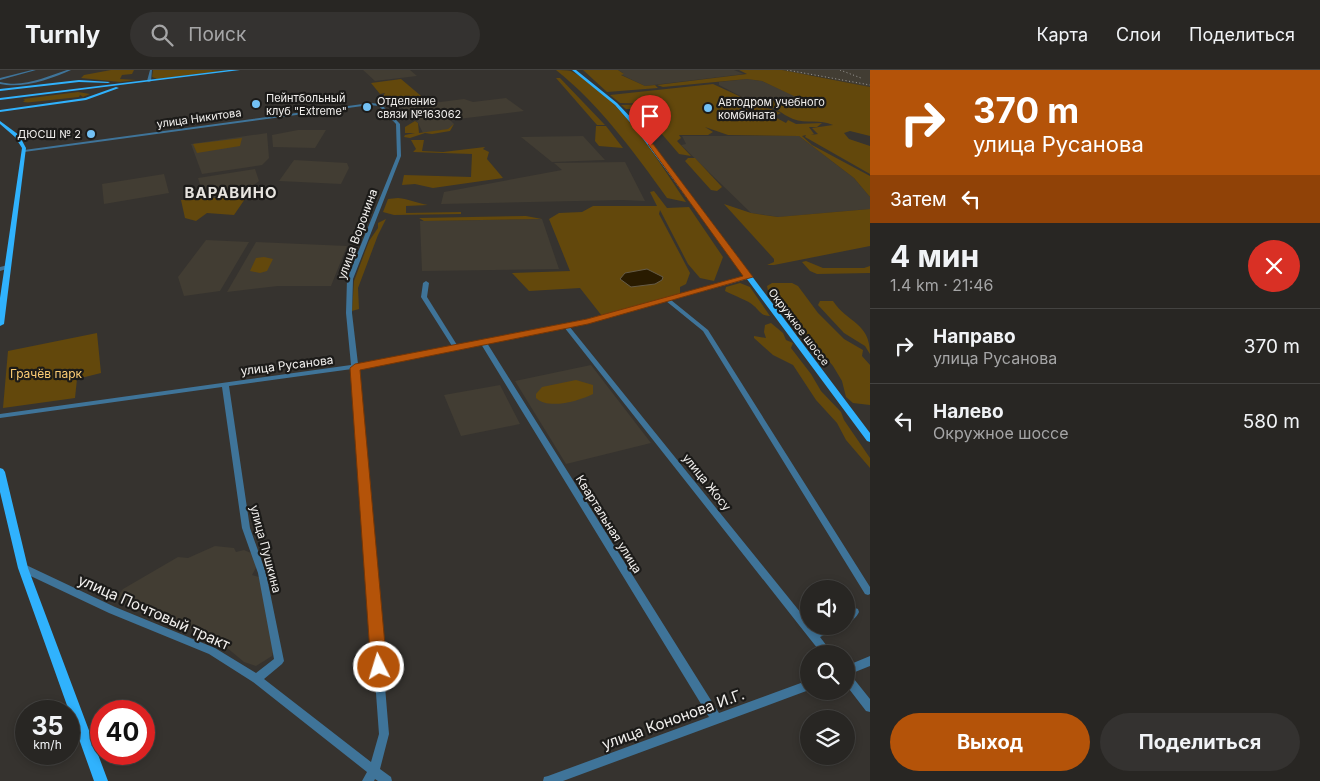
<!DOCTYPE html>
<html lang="ru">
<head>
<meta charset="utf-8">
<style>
  body { margin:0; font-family:Inter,sans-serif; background:#343230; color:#f1f3f6; height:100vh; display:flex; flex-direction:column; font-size:19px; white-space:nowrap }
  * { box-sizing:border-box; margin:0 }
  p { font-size:16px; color:#a5a5a6 }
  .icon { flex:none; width:28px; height:28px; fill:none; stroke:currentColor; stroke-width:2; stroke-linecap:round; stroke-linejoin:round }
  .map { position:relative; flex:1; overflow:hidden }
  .details { display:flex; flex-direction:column; background:#282623; width:450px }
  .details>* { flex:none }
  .guide { background:#b45309; color:#fff; overflow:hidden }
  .tools { position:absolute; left:800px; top:510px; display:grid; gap:10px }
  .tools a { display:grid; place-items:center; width:55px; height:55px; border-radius:50%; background:#282623; box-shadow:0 2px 8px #0003,0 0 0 1px #444341; font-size:25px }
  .speed { position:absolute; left:15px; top:630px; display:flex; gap:10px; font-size:25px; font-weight:700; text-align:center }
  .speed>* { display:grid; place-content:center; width:65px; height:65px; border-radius:50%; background:#282623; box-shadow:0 2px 8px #0003,0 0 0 1px #444341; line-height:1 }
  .speed small { font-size:12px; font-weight:400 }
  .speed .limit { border:8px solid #d22; background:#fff; color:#111 }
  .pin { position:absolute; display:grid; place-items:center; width:42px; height:42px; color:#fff; margin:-51px -21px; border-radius:50% 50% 50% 0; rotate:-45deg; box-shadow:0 0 5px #0007 }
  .pin .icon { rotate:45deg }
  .me { position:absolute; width:55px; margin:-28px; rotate:355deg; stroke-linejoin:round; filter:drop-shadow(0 0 4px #0008) }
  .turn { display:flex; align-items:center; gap:18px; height:105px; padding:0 20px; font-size:22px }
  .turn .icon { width:65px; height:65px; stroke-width:2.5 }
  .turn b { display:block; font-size:35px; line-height:42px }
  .then { display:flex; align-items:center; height:48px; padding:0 20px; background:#0003; gap:10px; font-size:19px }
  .round { display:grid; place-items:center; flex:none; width:52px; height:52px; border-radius:26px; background:#343230 }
  .head { display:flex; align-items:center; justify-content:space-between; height:85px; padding:0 20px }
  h1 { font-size:30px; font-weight:700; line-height:38px }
  .action { display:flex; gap:10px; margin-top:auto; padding:10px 20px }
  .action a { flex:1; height:58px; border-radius:30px; background:#b45309; color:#fff; font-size:20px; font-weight:700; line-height:58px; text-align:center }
  .action a+a { background:#343230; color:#f1f3f6 }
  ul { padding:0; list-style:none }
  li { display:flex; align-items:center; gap:15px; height:75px; padding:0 20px; border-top:1px solid #444341 }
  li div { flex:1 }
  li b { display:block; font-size:19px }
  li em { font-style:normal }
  header { display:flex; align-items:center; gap:30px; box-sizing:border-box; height:70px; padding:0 25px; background:#282623; border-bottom:1px solid #444341 }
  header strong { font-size:24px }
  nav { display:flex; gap:28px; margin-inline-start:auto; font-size:18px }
  .search { width:350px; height:45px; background:#343230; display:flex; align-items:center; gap:12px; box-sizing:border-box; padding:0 18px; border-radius:28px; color:#a5a5a6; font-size:19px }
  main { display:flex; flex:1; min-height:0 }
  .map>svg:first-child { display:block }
  .built { fill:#423d33 }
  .green { fill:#63480c; fill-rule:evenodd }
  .water { fill:#291b00; stroke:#655b47 }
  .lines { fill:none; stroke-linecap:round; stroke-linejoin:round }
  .minor { fill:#3f7499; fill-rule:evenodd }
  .major { fill:#30b2fd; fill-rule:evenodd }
  .rail { stroke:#9e9c99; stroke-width:1; stroke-dasharray:1 2.5; stroke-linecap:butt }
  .route { fill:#b45309; stroke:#753606 }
  .poi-dot { fill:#73c1f5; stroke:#1c1b19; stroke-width:2 }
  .labels { text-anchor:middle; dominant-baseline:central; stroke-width:4.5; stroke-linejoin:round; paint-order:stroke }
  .far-poi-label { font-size:11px; fill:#f1efed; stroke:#1c1b19; text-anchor:start }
  .far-street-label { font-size:11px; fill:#f1efed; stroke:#1c1b19 }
  .street-label { font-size:12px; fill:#f1efed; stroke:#1c1b19 }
  .park-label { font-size:12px; fill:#fdcd75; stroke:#1c1b19 }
  .far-district-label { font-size:15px; font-weight:bold; letter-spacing:1px; fill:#e7e4df; stroke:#1c1b19 }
  .near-street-label { font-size:15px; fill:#f1efed; stroke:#1c1b19 }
</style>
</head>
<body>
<header>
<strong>Turnly</strong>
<div class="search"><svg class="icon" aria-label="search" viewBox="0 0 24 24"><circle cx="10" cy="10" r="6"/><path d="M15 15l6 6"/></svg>Поиск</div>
<nav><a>Карта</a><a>Слои</a><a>Поделиться</a></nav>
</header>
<main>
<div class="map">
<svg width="870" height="711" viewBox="0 0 870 711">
  <rect width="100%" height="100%" fill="#36332f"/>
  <path class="built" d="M363,0H410L417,6L375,11Z
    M618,0H734L744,4L645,16L620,4L623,3Z
    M782,0H870V17L812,5L796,4Z
    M747,9L762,11L799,28L754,33L719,15V12Z
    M506,28L524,41L450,50L454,54L450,59L423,63L418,53L401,37L464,29L473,32Z
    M298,60H326L315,78L273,77L272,65Z
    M267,63L269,88L262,95L202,104L191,74Z
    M583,66L605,90L552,92L521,67Z
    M682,66H799L854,108L870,127V139L779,147L751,143L681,75L686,74Z
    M294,90L347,93L349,98L341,114L279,111Z
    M625,92L645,131L622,130L441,134L444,122L562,100L554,93Z
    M255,99L259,111L244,123L217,132L210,127L204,128L198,108Z
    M164,104L169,123L104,134L102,114Z
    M542,149L559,199L422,201L420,151Z
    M206,170L249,172L220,221L184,226L178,207Z
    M256,172L347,176L331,216H278L227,222Z
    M591,295L651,373L566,394L515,311Z
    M500,315L520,354L461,366L444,325Z
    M215,476L234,478L236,482L244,480L251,483L258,494L252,505L259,507L274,579L272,586L256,596L244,592L226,577L173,549L115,529L123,519L178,487L188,488Z"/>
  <path class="green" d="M111,0H134L132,4L122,5L120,9L136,10L120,12L81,8L84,5Z
    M153,0H217L211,1L229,0L157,9L152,7Z
    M556,0C560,0 567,0 571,1C619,25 657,89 686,132L667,128C634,82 600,35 556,0Z
    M583,0H618L624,4L621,5L645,16L655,15L658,18L607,22Z
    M739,0H782L870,17V66L850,61L844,63L849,69L870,76V104L805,67L806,65L802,66L812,75L870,106V127L854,108L799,66L728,65L705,57L713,62L708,65H679L681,68L677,71L691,86L679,84L643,42L660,43L656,39H626L621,35L651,34L620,33L610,25L713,14L754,33L798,28L762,11L747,9L663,17L657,15L747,4ZM760,35C773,34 781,44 793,49C806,54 820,49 833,55L812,58L818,64L811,65L814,64L809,57H817L822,53L796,54L788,50L786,53L769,44L777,45L781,43Z
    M556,8H560L605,55H597Z
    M401,9L427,31V32L404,36L396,29L388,30L383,26L385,23L380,24L371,13Z
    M78,22L90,24L83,27L80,25L79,27L23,33L28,32H23L25,30L23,29Z
    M415,51L418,53L419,63L448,59L454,54L450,61L432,64L425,63L410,68L404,67L405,65L415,63H405V57Z
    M596,56H606L623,78L599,76L595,71Z
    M242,68L240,76L197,83L193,74Z
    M411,70H424L422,81L443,82L485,77L483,79L489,82L487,89L503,108L433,118L415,114L402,115L404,105L471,107L472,84L413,82L416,79Z
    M688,88H695L722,117L717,121L711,120L685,91Z
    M654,121L667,138L689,137L723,187L714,211L700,208L688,194L660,140L659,144L690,203L686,214L680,217V223L676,225L602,246L580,218L529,221L512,203L570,201L549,149L559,143L582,142L593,136H657L650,122Z
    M247,126L234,145L207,143L196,151L185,148L181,130Z
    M398,128C409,129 417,133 428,135L406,136V143L461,142V144L394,145L383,142L388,129Z
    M724,134L751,143L778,147L870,139V176L774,195H767L774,192V189Z
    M526,146L542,149L424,151L419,148Z
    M386,149L378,165L358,218L359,239L352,241L354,211L369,171L378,158V153Z
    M264,187L273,189L267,201L260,203L250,201L256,188Z
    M806,191L823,198H864L870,196V203L817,204L810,201L802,192Z
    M740,213L750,217L770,246C761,246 760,241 754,236C748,230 734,226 725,221L726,217Z
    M772,213H792L798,216L818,243L844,269L863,280L862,286L870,295V335L853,333L846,327L842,311L833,296L819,279L795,259L769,226L767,216Z
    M820,231H833C847,253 870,252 870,284L865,276L844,263L818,235Z
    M771,253L783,263L786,270L793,273L791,278L811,304L821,321L841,342L844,350L870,388V398L846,370L837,353L816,330L793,295L773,285L754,268V266L766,268L764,262L765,255Z
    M97,263L101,303L77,309L75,328L3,338L8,281Z
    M576,310L593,315V324C579,331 548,340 536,328V324L542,317Z"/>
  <path class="water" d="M647,199L663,207L662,210L655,214L631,217L620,209L625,203Z"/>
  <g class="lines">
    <path class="minor" d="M32,0H36L0,10V8Z
      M67,0H71C51,9 23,19 0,14V12C24,18 45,7 67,0Z
      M150,0H152L151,11L149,12L147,11Z
      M370,33L381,34L400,54L401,86L353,209L352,243L358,294L452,276L421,227L423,213L426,211L429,213L427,227L457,275L587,249L747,206H751V208L671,230L708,260L870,517V524L868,525L865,524L703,261L666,231L590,252L569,256L809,553V556H812L815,560L823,556H837L836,559L820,567L833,584H822L810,569L564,257L487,273L719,643L809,610V620L563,711H543L544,707L548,706L709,647L481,274L358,298L389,664L380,699L391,707L392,711H378L375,709L374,711H362L367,702L253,612L209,584L109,543L20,501L19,498L20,495L23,494L26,495L115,537L215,578L256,603L274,589L258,503L242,458L222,317L0,348V344L351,295L346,243L347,209L397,86L396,54L379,36L370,35L24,82L22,81L24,80ZM352,299L379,664L371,692L264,609L282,594L284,591L266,503L250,458L229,316Z
      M8,195L10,196V198L0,201V197Z
      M855,538L858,539L859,542C857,547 851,552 846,554V544Z
      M870,586V596L850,604L870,629V642L866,641L846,615V596Z"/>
    <path class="major" d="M229,0H240L0,30V28Z
      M572,0H576L617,33L639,56L870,363V372L867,371L635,58L615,35Z
      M79,10L110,12L108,13L79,12L0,21V19Z
      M116,17L119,18L86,30L0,42V40L85,28Z
      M0,51L19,65L26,78L4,254L0,256V228L22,78L15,67L0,54Z
      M0,398L3,399L5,402L28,498L108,711H94L18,498L0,422Z"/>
    <path class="rail" d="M787,0L870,15
      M840,0L861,8"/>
  </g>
  <path class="route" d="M648,74H653L753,207L588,254L360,300L387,597L384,602L379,605L373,602L371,597L350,298L355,294L587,249L743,206Z"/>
  <g class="poi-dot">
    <circle cx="256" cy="34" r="5"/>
    <circle cx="367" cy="37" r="5"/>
    <circle cx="708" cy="38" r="5"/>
    <circle cx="91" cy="64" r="5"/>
  </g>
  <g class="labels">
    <g class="far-poi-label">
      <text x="266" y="28">Пейнтбольный<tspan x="266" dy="13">клуб "Extreme"</tspan></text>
      <text x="377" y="31">Отделение<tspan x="377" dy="13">связи №163062</tspan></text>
      <text x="718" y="32">Автодром учебного<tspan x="718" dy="13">комбината</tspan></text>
      <text x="81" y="64" text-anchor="end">ДЮСШ № 2</text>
    </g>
    <g class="far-street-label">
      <text transform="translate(199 48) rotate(-8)">улица Никитова</text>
      <text transform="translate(799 257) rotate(53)">Окружное шоссе</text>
    </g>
    <g class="street-label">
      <text transform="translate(357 164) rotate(-70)">улица Воронина</text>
      <text transform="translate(287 295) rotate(-7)">улица Русанова</text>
      <text transform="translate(707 412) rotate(51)">улица Жосу</text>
      <text transform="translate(609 454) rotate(58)">Квартальная улица</text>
      <text transform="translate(266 479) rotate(75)">улица Пушкина</text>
    </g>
    <g class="park-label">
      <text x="46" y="303">Грачёв парк</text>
    </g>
    <g class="far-district-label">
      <text x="231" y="122">ВАРАВИНО</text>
    </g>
    <g class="near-street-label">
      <text transform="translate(154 542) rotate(24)">улица Почтовый тракт</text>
      <text transform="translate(673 649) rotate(-20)">улица Кононова И.Г.</text>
    </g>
  </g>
</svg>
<div class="tools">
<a><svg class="icon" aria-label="sound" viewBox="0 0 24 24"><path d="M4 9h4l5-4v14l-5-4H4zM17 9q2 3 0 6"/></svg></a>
<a><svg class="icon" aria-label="search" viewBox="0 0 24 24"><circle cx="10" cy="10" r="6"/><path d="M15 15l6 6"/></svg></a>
<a><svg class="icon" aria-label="layers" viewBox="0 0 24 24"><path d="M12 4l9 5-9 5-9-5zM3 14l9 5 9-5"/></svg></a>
</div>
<div class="speed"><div>35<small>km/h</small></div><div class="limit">40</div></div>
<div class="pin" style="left:650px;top:76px;background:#d93025"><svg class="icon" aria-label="arrive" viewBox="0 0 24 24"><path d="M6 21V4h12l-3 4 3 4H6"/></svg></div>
<svg class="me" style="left:379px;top:597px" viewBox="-20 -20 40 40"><circle r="17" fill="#b45309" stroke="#fff" stroke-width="3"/><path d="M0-11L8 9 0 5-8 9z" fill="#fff"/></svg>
</div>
<section class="details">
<div class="guide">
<div class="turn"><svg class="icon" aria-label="right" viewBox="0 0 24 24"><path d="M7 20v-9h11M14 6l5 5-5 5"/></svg><div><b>370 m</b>улица Русанова</div></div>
<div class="then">Затем<svg class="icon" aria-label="left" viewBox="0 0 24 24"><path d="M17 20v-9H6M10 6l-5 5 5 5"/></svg></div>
</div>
<div class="head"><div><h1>4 мин</h1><p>1.4 km · 21:46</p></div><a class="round" style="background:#d93025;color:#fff"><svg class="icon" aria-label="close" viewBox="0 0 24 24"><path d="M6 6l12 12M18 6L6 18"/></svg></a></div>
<ul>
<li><svg class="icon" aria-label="right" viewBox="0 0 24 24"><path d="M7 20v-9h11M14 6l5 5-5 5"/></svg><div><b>Направо</b><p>улица Русанова</p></div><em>370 m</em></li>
<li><svg class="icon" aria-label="left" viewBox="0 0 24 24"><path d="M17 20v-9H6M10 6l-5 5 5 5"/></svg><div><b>Налево</b><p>Окружное шоссе</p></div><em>580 m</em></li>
</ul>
<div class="action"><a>Выход</a><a>Поделиться</a></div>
</section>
</main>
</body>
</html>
